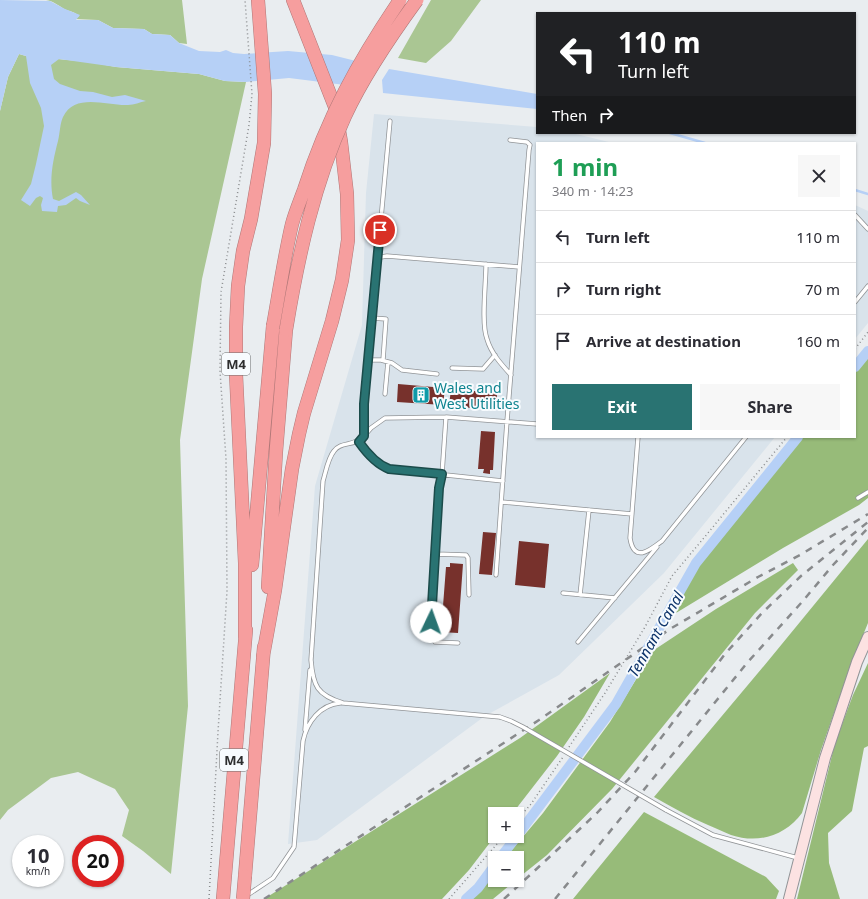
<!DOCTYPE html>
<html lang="en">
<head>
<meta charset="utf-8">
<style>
  body { margin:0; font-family:"Noto Sans",sans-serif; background:#f7f7f7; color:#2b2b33; height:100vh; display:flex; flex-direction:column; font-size:15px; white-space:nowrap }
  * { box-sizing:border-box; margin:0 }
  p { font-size:13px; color:#7c7c81 }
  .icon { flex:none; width:22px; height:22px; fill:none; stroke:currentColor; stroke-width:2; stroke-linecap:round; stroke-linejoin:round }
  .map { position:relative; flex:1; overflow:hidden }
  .sheet { position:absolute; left:536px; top:142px; width:320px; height:296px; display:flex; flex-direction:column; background:#fff; border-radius:0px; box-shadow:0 1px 3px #0004 }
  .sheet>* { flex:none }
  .banner { position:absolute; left:536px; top:12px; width:320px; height:122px; border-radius:0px; box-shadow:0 1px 3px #0004; background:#202124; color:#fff; overflow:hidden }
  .fabs { position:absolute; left:488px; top:807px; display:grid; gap:8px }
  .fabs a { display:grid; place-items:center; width:36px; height:36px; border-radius:0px; background:#fff; box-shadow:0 1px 3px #0004; font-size:20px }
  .speed { position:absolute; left:12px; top:835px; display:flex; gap:8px; font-size:20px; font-weight:700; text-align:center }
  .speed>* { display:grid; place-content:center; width:52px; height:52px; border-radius:50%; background:#fff; box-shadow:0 1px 3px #0004; line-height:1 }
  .speed small { font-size:10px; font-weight:400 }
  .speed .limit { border:6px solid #d22; background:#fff; color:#111 }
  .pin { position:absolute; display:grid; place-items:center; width:34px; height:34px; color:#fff; margin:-17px; border:2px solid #fff; border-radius:50%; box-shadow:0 1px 4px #0007 }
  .me { position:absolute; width:44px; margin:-22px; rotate:3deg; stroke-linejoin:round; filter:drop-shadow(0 0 3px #0008) }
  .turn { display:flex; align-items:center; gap:14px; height:84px; padding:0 16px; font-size:18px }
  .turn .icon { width:52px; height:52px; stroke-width:2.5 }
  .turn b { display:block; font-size:28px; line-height:34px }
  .then { display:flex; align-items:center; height:38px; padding:0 16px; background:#0003; gap:8px; font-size:15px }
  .round { display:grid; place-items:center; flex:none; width:42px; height:42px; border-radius:0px; background:#f7f7f7 }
  .summary { display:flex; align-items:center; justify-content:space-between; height:68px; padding:0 16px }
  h1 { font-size:24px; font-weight:700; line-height:30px; color:#1e9e55 }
  .cta { display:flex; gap:8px; margin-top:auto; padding:8px 16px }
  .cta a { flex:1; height:46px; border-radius:0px; background:#297372; color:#fff; font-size:16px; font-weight:700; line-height:46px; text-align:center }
  .cta a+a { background:#f7f7f7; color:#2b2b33 }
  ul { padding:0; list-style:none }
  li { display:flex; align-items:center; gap:12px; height:52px; padding:0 16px; border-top:1px solid #e1e1e2 }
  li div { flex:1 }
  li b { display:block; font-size:15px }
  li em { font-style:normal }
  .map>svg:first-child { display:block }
  .built { fill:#d9e3eb }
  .green { fill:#aac693 }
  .forest { fill:#97bb79 }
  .water { fill:#b6d0f6 }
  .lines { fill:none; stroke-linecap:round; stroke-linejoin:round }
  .stream { stroke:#b6d0f6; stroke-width:2.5 }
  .canal { stroke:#b6d0f6; stroke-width:10 }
  .building { fill:#77312c }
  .lane-casing { stroke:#919497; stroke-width:5 }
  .secondary-casing { stroke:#919497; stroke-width:12 }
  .highway-casing { stroke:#b07777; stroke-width:14 }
  .path { stroke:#898b8d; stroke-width:1.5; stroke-dasharray:1 3; stroke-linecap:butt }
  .lane { stroke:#fff; stroke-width:3.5 }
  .secondary { stroke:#fce2e2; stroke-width:10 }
  .highway { stroke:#f69e9e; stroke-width:13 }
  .rail { stroke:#888a8c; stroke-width:2.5; stroke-dasharray:7 7; stroke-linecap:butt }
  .lane-bridge-casing { stroke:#919497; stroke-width:5; stroke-linecap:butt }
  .highway-bridge-casing { stroke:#b07777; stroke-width:14; stroke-linecap:butt }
  .lane-bridge { stroke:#fff; stroke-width:3.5 }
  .highway-bridge { stroke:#f69e9e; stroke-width:13 }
  .route-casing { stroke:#1b4b4a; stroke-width:10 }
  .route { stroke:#297372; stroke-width:7 }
  .labels { text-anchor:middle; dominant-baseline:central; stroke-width:4; stroke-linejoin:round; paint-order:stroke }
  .shield { fill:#f7fbfe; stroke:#6a6c6d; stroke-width:1 }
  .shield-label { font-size:13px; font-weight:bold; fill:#2d2e2f }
  .culture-label { font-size:14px; fill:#0d838f; stroke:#f7fbfe; text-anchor:start }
  .water-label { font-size:15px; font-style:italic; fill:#0f356b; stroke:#f7fbfe }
</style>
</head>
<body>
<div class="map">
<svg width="868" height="899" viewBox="0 0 868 899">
  <rect width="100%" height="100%" fill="#e9edf0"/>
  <path class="built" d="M374,114L537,127V133H572L613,143H537V437H775L664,573L559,675L485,716L317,840L288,844L315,486L362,325L366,193Z
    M855,205L868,211V323L855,339Z"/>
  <path class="green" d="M46,0H182L187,44L179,43L170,35L152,34L144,29L113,28L98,20L75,19L79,16C75,12 69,11 64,9C58,5 53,1 46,0Z
    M431,0H481L451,41L426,63L398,58Z
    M19,54L26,56L89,62L116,67L199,74L225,81L246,82L202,279L180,440L188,706L171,874L143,851L122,836L129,810L115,789L78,772L51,778L8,810L0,820V111L8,77Z"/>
  <path class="forest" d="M868,351V498L859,505L783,548L676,613L696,563L798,437H855V367Z
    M868,539V623L852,662L821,750L802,813C785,836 758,844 731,835C723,832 716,828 708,825C689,817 672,807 654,797L768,661Z
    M793,563L798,570L755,613L612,789L547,855L517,879V858H505L543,813L610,722L654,650L716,609Z
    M868,663V746L864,748L852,811L828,833L829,863L840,899H797L835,743L853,695Z
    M610,673L584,717L557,756L512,814H495V836L469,870L442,899H264L520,738Z
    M644,812L766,877L779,891L776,899H573Z
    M495,871V880H516L493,899H471Z"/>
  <path class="water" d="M0,0L50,1L65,9L80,15L76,20H98L113,28L144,29L152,34L170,35L179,43L199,51L220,52L226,50L233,53L244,54L288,51L332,55L356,61L353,86L289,78L246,82L225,81L199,74L116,67L59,59L51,65L54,79L60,84L80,91L93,92L112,97L125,95L146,101C140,102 134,105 128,105C107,106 75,92 63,117C60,123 60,133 58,141C53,160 49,179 53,199L59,201L76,192L81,195L90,205L80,201L76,198L66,205L58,206L57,212L42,211L41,205L43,198L40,196L36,198L30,206L21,200L31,184L36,164L44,126L41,108L30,83L26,56L19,54L8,77L0,111Z
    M389,69L537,94V109L383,93L382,80Z"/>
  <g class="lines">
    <path class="stream" d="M670,133L705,143
      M855,190L868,194"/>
    <path class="canal" d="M855,367L868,351
      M517,836L616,704L696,563L798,437
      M500,858L517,836
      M466,899L478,888L495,865"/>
  </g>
  <path class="building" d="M398,384L445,388L443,405L397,402Z
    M451,389L497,393L496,410L449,406Z
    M481,431L495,432L493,470H490V474L483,473L484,469H478Z
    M483,532L496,533L492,575L479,574Z
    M519,541L549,544L545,588L515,585Z
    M450,563L463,564L458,633L441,632L446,567H450Z"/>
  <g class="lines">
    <g class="lane-casing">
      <path id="lane" d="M390,121L364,404V436C354,447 341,441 334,451C328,458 326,471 323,481L311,660C313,686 317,695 343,703L500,717
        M855,215L868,229
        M377,261L381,257L387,256L519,267
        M486,264C486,283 481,323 487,339C491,353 501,364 511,375
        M855,302L868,286
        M372,318L386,319L383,360
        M368,360H381L392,363L402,370L437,374
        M452,368L483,369L495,355
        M385,394L388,362
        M446,417L442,474L439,488L431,635L435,642L458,643
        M364,436L371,428L385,418L446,417L537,424
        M638,437L630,538C634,563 649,551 662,541L746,437
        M359,442L377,462L389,469L503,481
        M858,498L868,492
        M502,502L632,514
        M436,554L466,555L468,558L469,595
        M496,575L507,421L529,150L530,145L527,142L510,140
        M563,593L615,598
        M580,595L589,510
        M578,642L657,547
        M305,730L310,670
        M666,810L713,835L798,858
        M246,896L273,878L294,847L303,741C307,722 320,705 340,703"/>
    </g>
    <g class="secondary-casing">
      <path id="secondary" d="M789,899L825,758L857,662L868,637"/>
    </g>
    <g class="highway-casing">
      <path id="highway" d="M252,565L273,326
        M268,587L276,452L286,330
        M245,637V563L236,374V327L238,286L243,251L251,219L264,143L265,94L258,0
        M263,656L275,590L292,469L299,434L304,413L332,321L342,280L348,240L347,194L341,142L335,107L293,0
        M245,876L264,647
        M223,899L246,630"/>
    </g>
    <path class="path" d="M855,349L868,332
      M569,747L605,693L645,627L672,576L703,539L787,437
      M517,820L531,804L563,757
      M209,899L218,732L227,591L226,459L220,371L221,292L249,125L252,94L245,0
      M449,899L504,836"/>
    <use href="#lane" class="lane"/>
    <use href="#secondary" class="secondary"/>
    <use href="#highway" class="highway"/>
    <path class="rail" d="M264,899L539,720L670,629L758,577L800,555L868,514
      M504,899L597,813L635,772L725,654L762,613L801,576L868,522
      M555,899L747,663L802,602L833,565L868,528"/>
    <g class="lane-bridge-casing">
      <path id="lane-bridge" d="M500,717L511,721L523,727L666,810"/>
    </g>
    <g class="highway-bridge-casing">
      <path id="highway-bridge" d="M273,326C279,293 284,258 292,224C295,213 300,201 304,190C327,118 358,62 400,0
        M286,330C298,257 314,183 345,116C364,75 390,37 417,0
        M243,899L245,876"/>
    </g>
    <use href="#lane-bridge" class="lane-bridge"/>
    <use href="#highway-bridge" class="highway-bridge"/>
  </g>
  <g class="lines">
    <g class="route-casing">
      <path id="route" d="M380,230L364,404V436L359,442C366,452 376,464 389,469L442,474L439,488L431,622"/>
    </g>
    <use href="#route" class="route"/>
  </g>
  <defs>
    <g id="building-square" transform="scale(0.9)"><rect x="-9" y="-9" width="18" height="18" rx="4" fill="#0f9aa8" stroke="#f7fbfe"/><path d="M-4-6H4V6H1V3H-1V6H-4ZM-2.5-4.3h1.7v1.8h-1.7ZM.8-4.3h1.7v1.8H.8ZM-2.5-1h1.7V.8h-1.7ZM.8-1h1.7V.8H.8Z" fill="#fff"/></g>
  </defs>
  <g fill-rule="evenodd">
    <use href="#building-square" x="421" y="395"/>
  </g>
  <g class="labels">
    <g class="shield">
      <rect x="222" y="353" width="28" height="22" rx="3"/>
      <rect x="220" y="749" width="28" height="22" rx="3"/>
    </g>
    <g class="shield-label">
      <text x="236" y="364">M4</text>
      <text x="234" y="760">M4</text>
    </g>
    <g class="culture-label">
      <text x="434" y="387">Wales and<tspan x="434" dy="16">West Utilities</tspan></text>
    </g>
    <g class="water-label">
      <text transform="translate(655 634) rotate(-60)">Tennant Canal</text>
    </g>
  </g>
</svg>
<div class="fabs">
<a>+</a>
<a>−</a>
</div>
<div class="speed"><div>10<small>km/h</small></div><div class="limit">20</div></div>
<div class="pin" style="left:380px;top:230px;background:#d93025"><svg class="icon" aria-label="arrive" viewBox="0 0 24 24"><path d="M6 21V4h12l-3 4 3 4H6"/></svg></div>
<svg class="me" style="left:431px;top:622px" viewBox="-20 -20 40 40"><circle r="19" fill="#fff"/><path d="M0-13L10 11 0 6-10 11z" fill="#297372"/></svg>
<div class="banner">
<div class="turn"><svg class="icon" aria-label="left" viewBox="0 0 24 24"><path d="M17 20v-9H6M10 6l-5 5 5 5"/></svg><div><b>110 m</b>Turn left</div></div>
<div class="then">Then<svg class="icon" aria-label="right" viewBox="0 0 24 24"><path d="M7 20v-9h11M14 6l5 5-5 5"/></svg></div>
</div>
<section class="sheet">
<div class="summary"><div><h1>1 min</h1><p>340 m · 14:23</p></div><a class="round"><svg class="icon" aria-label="close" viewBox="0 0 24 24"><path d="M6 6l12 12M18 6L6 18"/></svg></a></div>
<ul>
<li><svg class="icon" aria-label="left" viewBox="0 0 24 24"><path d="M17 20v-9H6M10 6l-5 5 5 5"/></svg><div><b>Turn left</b></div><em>110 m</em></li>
<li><svg class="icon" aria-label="right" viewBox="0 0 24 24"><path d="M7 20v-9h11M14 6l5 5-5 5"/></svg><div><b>Turn right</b></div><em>70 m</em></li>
<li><svg class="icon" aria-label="arrive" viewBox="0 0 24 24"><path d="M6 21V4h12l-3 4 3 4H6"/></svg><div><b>Arrive at destination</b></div><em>160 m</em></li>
</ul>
<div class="cta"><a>Exit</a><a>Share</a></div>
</section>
</div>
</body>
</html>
